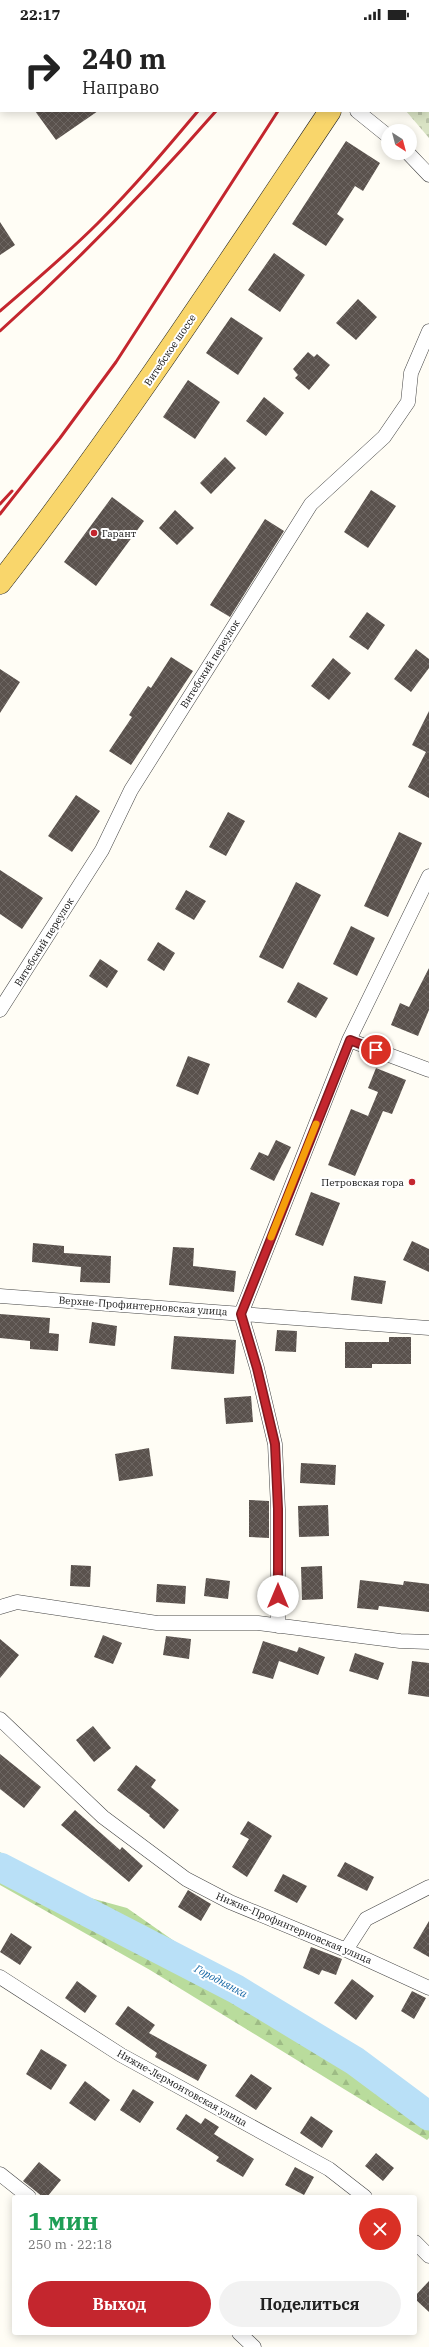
<!DOCTYPE html>
<html lang="ru">
<head>
<meta charset="utf-8">
<style>
  body { margin:0; font-family:"IBM Plex Serif",serif; background:#f2f2f2; color:#222; height:100vh; display:flex; flex-direction:column; font-size:15px; white-space:nowrap }
  * { box-sizing:border-box; margin:0 }
  p { font-size:13px; color:#767676 }
  .icon { flex:none; width:22px; height:22px; fill:none; stroke:currentColor; stroke-width:2; stroke-linecap:round; stroke-linejoin:round }
  .map { position:relative; flex:1; overflow:hidden }
  .sheet { position:absolute; left:12px; top:2167px; width:405px; height:140px; display:flex; flex-direction:column; background:#fff; border-radius:4px; box-shadow:0 2px 10px #0003 }
  .sheet>* { flex:none }
  .banner { position:absolute; left:0px; top:0px; width:429px; height:84px; box-shadow:0 2px 10px #0003; background:#fff; color:#222; overflow:hidden }
  .needle { width:26px; rotate:144deg }
  .fabs { position:absolute; left:381px; top:96px; display:grid; gap:8px }
  .fabs a { display:grid; place-items:center; width:36px; height:36px; border-radius:50%; background:#fff; box-shadow:0 2px 10px #0003; font-size:20px }
  .pin { position:absolute; display:grid; place-items:center; width:34px; height:34px; color:#fff; margin:-17px; border:2px solid #fff; border-radius:50%; box-shadow:0 1px 4px #0007 }
  .me { position:absolute; width:44px; margin:-22px; rotate:0deg; stroke-linejoin:round; filter:drop-shadow(0 0 3px #0008) }
  .turn { display:flex; align-items:center; gap:14px; height:84px; padding:0 16px; font-size:18px }
  .turn .icon { width:52px; height:52px; stroke-width:2.5 }
  .turn b { display:block; font-size:28px; line-height:34px }
  .round { display:grid; place-items:center; flex:none; width:42px; height:42px; border-radius:21px; background:#f2f2f2 }
  .headline { display:flex; align-items:center; justify-content:space-between; height:68px; padding:0 16px }
  h1 { font-size:24px; font-weight:800; line-height:30px; color:#1e9e55 }
  .button { display:flex; gap:8px; margin-top:auto; padding:8px 16px }
  .button a { flex:1; height:46px; border-radius:24px; background:#c4262e; color:#fff; font-size:16px; font-weight:800; line-height:46px; text-align:center }
  .button a+a { background:#f2f2f2; color:#222 }
  .status { display:flex; justify-content:space-between; align-items:center; height:28px; padding:0 20px; background:#fff; direction:ltr }
  .status svg { height:11px; fill:currentColor }
  .map>svg:first-child { display:block }
  .forest { fill:url(#forest-firs) }
  .cemetery { fill:url(#cemetery-stones) }
  .lines { fill:none; stroke-linecap:round; stroke-linejoin:round }
  .river { stroke:#b9e0f7; stroke-width:29 }
  .building { fill:url(#building-cross-hatch) }
  .street-casing { stroke:#444; stroke-width:15 }
  .primary-casing { stroke:#222; stroke-width:23 }
  .street { stroke:#fff; stroke-width:14 }
  .primary { stroke:#f9d66b; stroke-width:22 }
  .rail { stroke:#c4262e; stroke-width:3 }
  .route-casing { stroke:#7f191e; stroke-width:10 }
  .route { stroke:#c4262e; stroke-width:7 }
  .slow { stroke:#f59e0b; stroke-width:7 }
  .poi-dot { fill:#c4262e; stroke:#fff; stroke-width:1.5 }
  .labels { text-anchor:middle; dominant-baseline:central; stroke-width:4; stroke-linejoin:round; paint-order:stroke }
  .street-label { font-size:10px; fill:#111; stroke:#fff }
  .poi-label { font-size:10px; fill:#111; stroke:#fff; text-anchor:start }
  .water-label { font-size:11px; font-style:italic; fill:#1768a6; stroke:#fff }
</style>
</head>
<body>
<div class="status"><b>22:17</b><svg viewBox="0 0 49 12"><path d="M0 12V9h3v3zM5 12V6h3v6zM10 12V3h3v9zM15 12V0h3v12zM26 1h20v11H26zM47 4h2v5h-2z"/></svg></div>
<div class="map">
<svg width="429" height="2319" viewBox="0 0 429 2319">
  <defs>
    <pattern id="forest-firs" width="22" height="20" patternUnits="userSpaceOnUse"><rect width="22" height="20" fill="#b9dc9c"/><path d="M5 1l3.5 6h-7zM16 11l3.5 6h-7z" fill="#9ebc85"/></pattern>
    <pattern id="cemetery-stones" width="16" height="16" patternUnits="userSpaceOnUse"><rect width="16" height="16" fill="#d9e3c4"/><path d="M2 7V4a2 2 0 0 1 4 0v3zM10 15v-3a2 2 0 0 1 4 0v3z" fill="#b9c2a7"/></pattern>
    <pattern id="building-cross-hatch" width="8" height="8" patternUnits="userSpaceOnUse"><rect width="8" height="8" fill="#5a524d"/><path d="M0 0l8 8M0 8l8-8" fill="none" stroke="#6d6662"/></pattern>
  </defs>
  <rect width="100%" height="100%" fill="#fffdf5"/>
  <path class="forest" d="M0,1824L54,1860L127,1880L197,1929L429,2076V2110L427,2112L150,1942L0,1857Z"/>
  <path class="cemetery" d="M417,0H429V110L406,83H428V1Z"/>
  <g class="lines">
    <path class="river" d="M0,1839L236,1961L355,2033L429,2088"/>
  </g>
  <path class="building" d="M35,83H98L56,112Z
    M346,113L380,135L363,163L355,158L337,186L344,191L326,218L292,196Z
    M0,194L15,217L0,227Z
    M274,225L305,247L280,284L248,262Z
    M358,271L377,289L356,312L336,295Z
    M231,289L263,310L238,347L206,325Z
    M308,324L314,329L317,326L330,337L309,362L295,350L298,347L293,341Z
    M188,352L220,374L195,411L163,389Z
    M264,369L284,385L266,408L246,393Z
    M225,429L236,440L211,466L200,455Z
    M371,462L396,478L368,520L344,504Z
    M112,469L144,493L96,558L64,534Z
    M175,482L194,500L177,517L159,500Z
    M265,491L284,503L230,589L210,577Z
    M367,584L385,597L368,622L349,609Z
    M416,621L429,631V640L411,664L394,651Z
    M171,629L193,643L131,737L109,723L132,689L129,687L148,658L151,660Z
    M333,630L351,645L329,672L311,658Z
    M0,641L20,654L0,685Z
    M429,683V770L408,759L426,724L412,717Z
    M76,767L100,783L72,824L48,808Z
    M228,784L245,793L226,828L209,819Z
    M399,804L422,815L388,889L364,878Z
    M0,842L43,870L22,901L0,886Z
    M296,854L321,867L283,941L259,929Z
    M186,862L206,873L194,892L175,881Z
    M351,898L375,910L357,948L333,936Z
    M158,914L175,925L164,943L147,932Z
    M100,931L118,943L107,960L89,948Z
    M429,940V982L418,1008L391,997L400,975L409,979Z
    M298,954L328,970L316,990L287,974Z
    M188,1028L210,1036L198,1067L176,1058Z
    M376,1040L406,1052L392,1086L383,1083L355,1148L328,1137L351,1081L368,1088L378,1064L368,1060Z
    M276,1112L291,1119L274,1153L250,1141L259,1124L268,1128Z
    M311,1164L340,1175L323,1218L295,1207Z
    M412,1213L429,1221V1244L403,1232Z
    M33,1215L64,1218V1225L111,1228L110,1255L80,1254L81,1239L32,1234Z
    M173,1219L194,1220L193,1238L236,1243L234,1264L169,1257Z
    M354,1248L386,1253L382,1276L351,1272Z
    M0,1286L50,1290L49,1305L59,1306L58,1323L30,1321V1313L0,1310Z
    M92,1294L117,1298L115,1318L89,1315Z
    M277,1302L297,1303L296,1324L275,1323Z
    M174,1308L236,1312L234,1346L171,1341Z
    M389,1309H411V1336H372V1340H345V1314H389Z
    M251,1368L253,1394L226,1396L224,1370Z
    M149,1420L153,1448L119,1453L115,1426Z
    M301,1435L336,1437L335,1457L300,1455Z
    M249,1472L269,1473V1510L249,1509Z
    M328,1477L329,1508L299,1509L298,1478Z
    M71,1537L91,1538L90,1559L70,1558Z
    M322,1538L323,1571L302,1572L301,1539Z
    M206,1550L230,1553L228,1571L204,1568Z
    M360,1552L403,1557L404,1553L429,1556V1584L379,1578L378,1582L357,1580Z
    M157,1556L186,1558L185,1576L156,1574Z
    M103,1607L122,1615L113,1636L94,1629Z
    M166,1608L191,1611L189,1631L163,1627Z
    M0,1611L19,1627L0,1650Z
    M263,1613L297,1624L299,1619L325,1629L318,1647L279,1633L273,1651L252,1645Z
    M355,1625L384,1635L378,1652L349,1643Z
    M412,1633L429,1635V1669L408,1666Z
    M93,1698L111,1720L94,1734L76,1712Z
    M0,1726L41,1759L24,1780L0,1761Z
    M136,1737L156,1752L151,1759L179,1782L164,1801L149,1788L150,1787L117,1762Z
    M75,1782L120,1822L122,1819L143,1838L129,1854L61,1797Z
    M248,1793L272,1808L247,1849L232,1839L249,1811L240,1806Z
    M345,1834L374,1849L367,1863L337,1848Z
    M283,1846L307,1858L297,1875L274,1863Z
    M188,1862L211,1876L201,1893L178,1879Z
    M429,1893V1929L413,1920Z
    M11,1905L32,1919L20,1937L0,1924Z
    M311,1919L342,1931L336,1947L322,1942L319,1947L303,1940Z
    M352,1951L374,1968L356,1992L334,1975Z
    M77,1953L97,1968L85,1985L65,1970Z
    M412,1963L426,1970L414,1991L401,1983Z
    M128,1978L155,1997L149,2005L207,2037L198,2053L155,2029L157,2025L115,1996Z
    M41,2021L67,2037L51,2062L26,2046Z
    M251,2046L272,2060L256,2082L235,2068Z
    M85,2053L110,2072L95,2093L69,2075Z
    M133,2061L154,2074L140,2095L120,2082Z
    M186,2086L201,2096L205,2090L219,2099L214,2106L254,2131L243,2149L216,2133L219,2129L176,2101Z
    M311,2088L333,2103L322,2120L300,2105Z
    M376,2125L394,2140L383,2153L365,2138Z
    M39,2134L61,2152L47,2169H43L23,2153Z
    M295,2139L314,2149L304,2167L285,2157Z
    M429,2253V2284L415,2271V2268Z"/>
  <g class="lines">
    <g class="street-casing">
      <path id="street" d="M357,83L388,108
        M408,125L429,147
        M0,982L102,822L131,762L311,476L384,409L408,374L411,345L429,303
        M349,1012L429,1042
        M0,1268L429,1300
        M0,1579L17,1574L157,1595H258L400,1613L429,1614
        M278,1598V1481L275,1416L257,1340L241,1286L349,1012L429,848
        M0,1691L103,1789L186,1851L230,1874L346,1922L429,1960
        M346,1922L366,1891L429,1859
        M0,1949L121,2027L329,2141L365,2169
        M0,2146L29,2169
        M415,2214L429,2228
        M239,2305L254,2319"/>
    </g>
    <g class="primary-casing">
      <path id="primary" d="M385,1V0
        M0,555C118,403 223,243 330,83"/>
    </g>
    <use href="#street" class="street"/>
    <use href="#primary" class="primary"/>
    <path class="rail" d="M0,0H1
      M24,1L26,0
      M266,1V0
      M282,1L283,0
      M0,16H1
      M0,283C34,254 67,226 98,195C134,159 166,121 198,83
      M0,303C77,234 148,161 216,83
      M0,476L12,463
      M0,486L60,410L116,334L278,83"/>
  </g>
  <g class="lines">
    <g class="route-casing">
      <path id="route" d="M278,1568V1481L275,1416L257,1340L241,1286L350,1012L376,1022"/>
    </g>
    <use href="#route" class="route"/>
    <path class="slow" d="M271,1209L316,1096"/>
  </g>
  <g class="poi-dot">
    <circle cx="94" cy="505" r="4"/>
    <circle cx="412" cy="1154" r="4"/>
  </g>
  <g class="labels">
    <g class="street-label">
      <text transform="translate(170 322) rotate(-56)">Витебское шоссе</text>
      <text transform="translate(210 636) rotate(-58)">Витебский переулок</text>
      <text transform="translate(44 914) rotate(-58)">Витебский переулок</text>
      <text transform="translate(143 1278) rotate(4)">Верхне-Профинтерновская улица</text>
      <text transform="translate(294 1900) rotate(23)">Нижне-Профинтерновская улица</text>
      <text transform="translate(182 2060) rotate(29)">Нижне-Лермонтовская улица</text>
    </g>
    <g class="poi-label">
      <text x="102" y="505">Гарант</text>
      <text x="404" y="1154" text-anchor="end">Петровская гора</text>
    </g>
    <g class="water-label">
      <text transform="translate(221 1953) rotate(28)">Городнянка</text>
    </g>
  </g>
</svg>
<div class="fabs">
<a><svg class="needle" viewBox="-14 -14 28 28"><path d="M0-13l5 13h-10z" fill="#e53935"/><path d="M0 13l5-13h-10z" fill="#767676"/></svg></a>
</div>
<div class="pin" style="left:376px;top:1022px;background:#d93025"><svg class="icon" aria-label="arrive" viewBox="0 0 24 24"><path d="M6 21V4h12l-3 4 3 4H6"/></svg></div>
<svg class="me" style="left:278px;top:1568px" viewBox="-20 -20 40 40"><circle r="19" fill="#fff"/><path d="M0-13L10 11 0 6-10 11z" fill="#c4262e"/></svg>
<div class="banner">
<div class="turn"><svg class="icon" aria-label="right" viewBox="0 0 24 24"><path d="M7 20v-9h11M14 6l5 5-5 5"/></svg><div><b>240 m</b>Направо</div></div>
</div>
<section class="sheet">
<div class="headline"><div><h1>1 мин</h1><p>250 m · 22:18</p></div><a class="round" style="background:#d93025;color:#fff"><svg class="icon" aria-label="close" viewBox="0 0 24 24"><path d="M6 6l12 12M18 6L6 18"/></svg></a></div>
<div class="button"><a>Выход</a><a>Поделиться</a></div>
</section>
</div>
</body>
</html>
